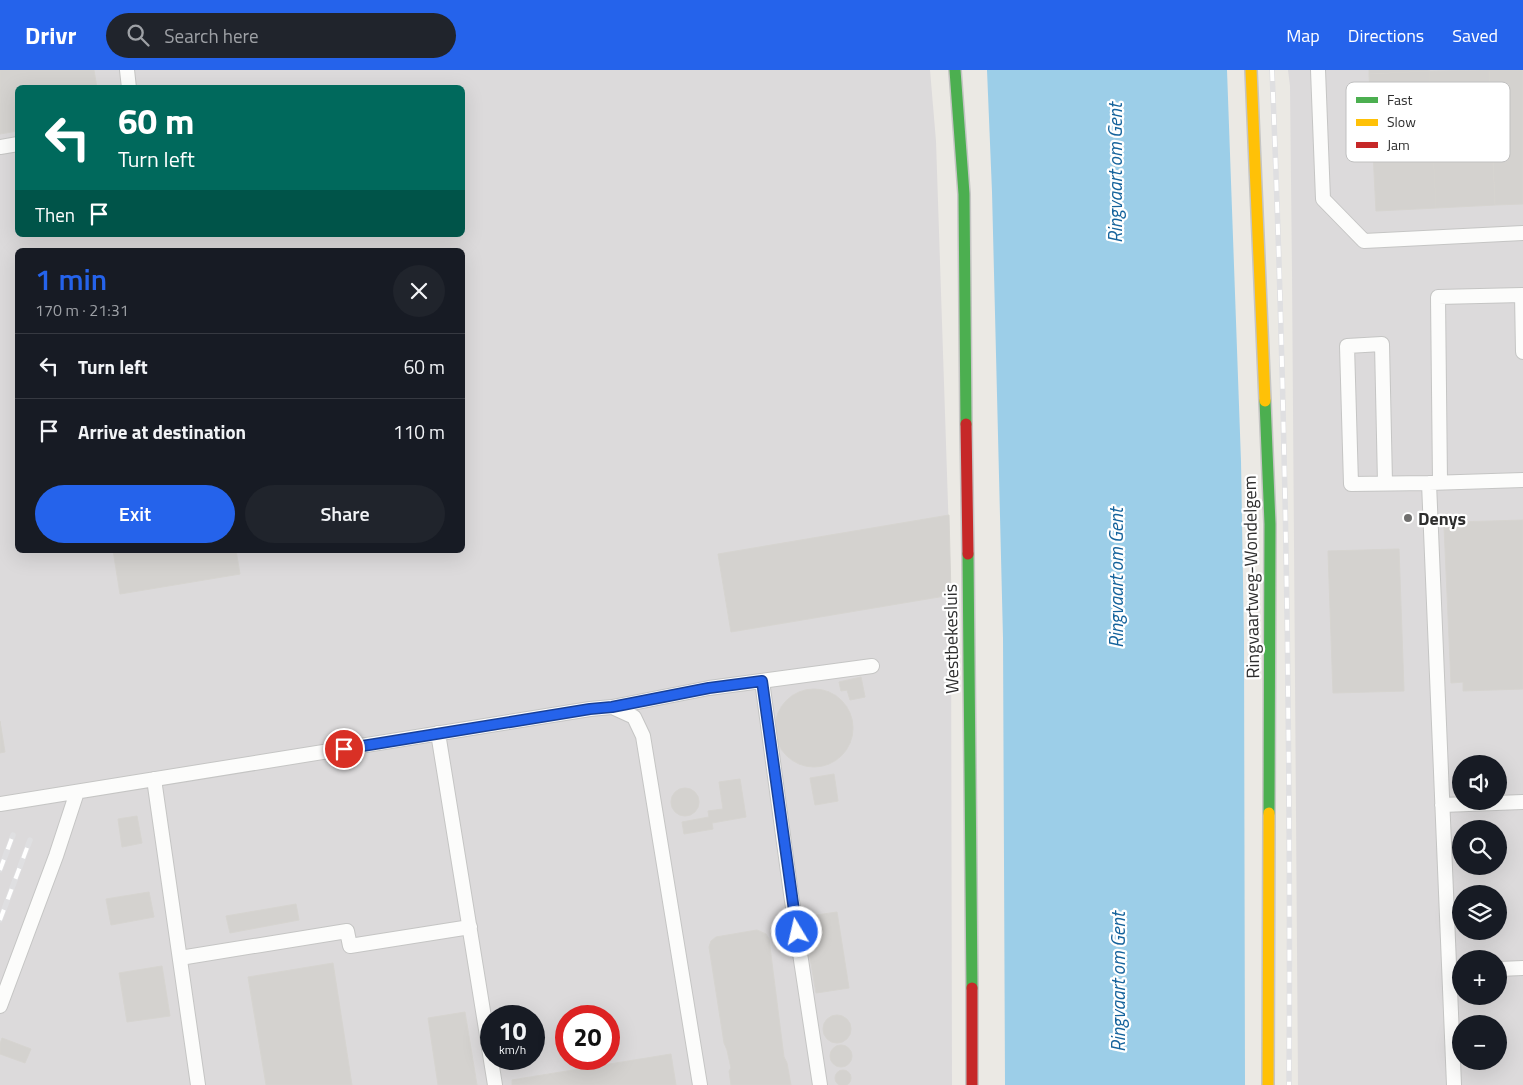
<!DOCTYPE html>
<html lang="en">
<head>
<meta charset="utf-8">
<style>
  body { margin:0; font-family:"Titillium Web",sans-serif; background:#20242c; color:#f1f3f6; height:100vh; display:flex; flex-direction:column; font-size:19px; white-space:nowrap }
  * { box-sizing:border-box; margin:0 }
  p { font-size:16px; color:#9ea1a6 }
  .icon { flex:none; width:28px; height:28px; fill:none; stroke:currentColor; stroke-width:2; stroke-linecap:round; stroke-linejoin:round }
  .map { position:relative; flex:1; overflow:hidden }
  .sheet { position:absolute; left:15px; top:178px; width:450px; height:305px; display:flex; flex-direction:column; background:#171b24; border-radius:8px; box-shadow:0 5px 20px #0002 }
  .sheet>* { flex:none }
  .guide { position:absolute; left:15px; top:15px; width:450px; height:152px; border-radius:8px; box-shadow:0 5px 20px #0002; background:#00695c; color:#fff; overflow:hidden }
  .controls { position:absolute; left:1452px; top:685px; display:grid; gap:10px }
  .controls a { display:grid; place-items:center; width:55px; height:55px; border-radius:50%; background:#171b24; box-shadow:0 5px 20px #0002; font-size:25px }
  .speed { position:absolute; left:480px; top:935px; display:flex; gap:10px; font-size:25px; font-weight:700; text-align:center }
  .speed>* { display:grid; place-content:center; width:65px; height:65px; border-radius:50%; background:#171b24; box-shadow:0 5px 20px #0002; line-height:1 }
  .speed small { font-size:12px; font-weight:400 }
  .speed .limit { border:8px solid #d22; background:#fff; color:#111 }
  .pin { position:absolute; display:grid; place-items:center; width:42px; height:42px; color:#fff; margin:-21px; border:2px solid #fff; border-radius:50%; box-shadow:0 1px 5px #0007 }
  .me { position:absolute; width:55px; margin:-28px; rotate:351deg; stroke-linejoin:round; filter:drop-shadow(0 0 4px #0008) }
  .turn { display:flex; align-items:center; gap:18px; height:105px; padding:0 20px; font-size:22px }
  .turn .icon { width:65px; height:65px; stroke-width:2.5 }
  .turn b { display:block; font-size:35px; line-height:42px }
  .then { display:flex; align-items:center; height:48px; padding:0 20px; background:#0003; gap:10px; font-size:19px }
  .round { display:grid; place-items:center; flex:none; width:52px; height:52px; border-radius:26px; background:#20242c }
  .head { display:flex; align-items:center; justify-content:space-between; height:85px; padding:0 20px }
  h1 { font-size:30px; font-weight:600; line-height:38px; color:#2563eb }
  .cta { display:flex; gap:10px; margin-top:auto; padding:10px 20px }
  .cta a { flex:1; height:58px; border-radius:30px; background:#2563eb; color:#fff; font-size:20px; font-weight:600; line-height:58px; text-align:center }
  .cta a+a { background:#20242c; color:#f1f3f6 }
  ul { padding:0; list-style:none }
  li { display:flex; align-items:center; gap:15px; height:65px; padding:0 20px; border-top:1px solid #363941 }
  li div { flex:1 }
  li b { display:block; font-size:19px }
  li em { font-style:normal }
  header { display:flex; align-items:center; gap:30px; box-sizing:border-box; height:70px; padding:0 25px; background:#2563eb; color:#fff }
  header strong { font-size:24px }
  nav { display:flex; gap:28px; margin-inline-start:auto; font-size:18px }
  .search { width:350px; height:45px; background:#20242c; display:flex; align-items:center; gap:12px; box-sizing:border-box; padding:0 18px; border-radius:28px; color:#9ea1a6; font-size:19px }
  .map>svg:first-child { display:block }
  .industrial { fill:#dcdadb; fill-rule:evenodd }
  .water { fill:#9ccee8 }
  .building { fill:#d4d2cf; stroke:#d6d4d0 }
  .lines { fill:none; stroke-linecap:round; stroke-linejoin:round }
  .lane-casing { stroke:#c5c5c4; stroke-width:16 }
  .fast-casing { stroke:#c5c5c4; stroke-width:14 }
  .slow-casing { stroke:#c5c5c4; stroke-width:14 }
  .jam-casing { stroke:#c5c5c4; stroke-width:14 }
  .lane { stroke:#fcfcfb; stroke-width:14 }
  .fast { stroke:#4caf50; stroke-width:11 }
  .slow { stroke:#ffc107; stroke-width:11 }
  .jam { stroke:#c62828; stroke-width:11 }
  .rail-casing { stroke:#dfdfe1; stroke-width:5.5 }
  .rail { stroke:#fff; stroke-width:4; stroke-dasharray:11; stroke-linecap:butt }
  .route-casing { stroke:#184099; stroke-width:12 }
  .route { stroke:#2563eb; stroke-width:9 }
  .poi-dot { fill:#706f6e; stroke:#fff; stroke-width:2 }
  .labels { text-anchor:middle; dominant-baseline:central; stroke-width:4.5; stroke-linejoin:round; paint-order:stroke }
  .poi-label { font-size:18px; font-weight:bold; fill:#2e2e2e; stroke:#fff; text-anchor:start }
  .street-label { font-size:18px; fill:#2e2e2e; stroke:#fff }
  .water-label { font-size:19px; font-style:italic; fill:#14629b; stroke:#fff }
  .key { fill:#fff; stroke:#c0c0c0; stroke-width:1 }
  .key-label { font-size:14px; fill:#2e2e2e }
</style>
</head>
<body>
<header>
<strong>Drivr</strong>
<div class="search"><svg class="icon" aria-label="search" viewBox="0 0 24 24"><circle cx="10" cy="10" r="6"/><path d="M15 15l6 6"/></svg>Search here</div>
<nav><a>Map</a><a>Directions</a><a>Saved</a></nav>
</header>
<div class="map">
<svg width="1523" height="1015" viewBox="0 0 1523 1015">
  <rect width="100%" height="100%" fill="#ebe9e4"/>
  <path class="industrial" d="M0,0H930L936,71L951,525L952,1015H0ZM18,18H462V165H18ZM18,180H462V480H18ZM491,946H534V989H491ZM566,946H609V989H566Z
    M1288,0H1523V1015H1298L1292,203L1290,16ZM1461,694H1499V731H1461ZM1461,759H1499V796H1461ZM1461,824H1499V861H1461ZM1461,889H1499V926H1461ZM1461,954H1499V991H1461Z"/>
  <path class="water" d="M987,0H1227L1241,391L1244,571L1245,1015H1005L1003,568L992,122Z"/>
  <path class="building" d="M0,0H94L97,18H18V61L0,64Z
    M1369,0H1429V1L1369,4Z
    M1489,0H1523V134L1495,135Z
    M1489,0L1495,135L1436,138L1429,1Z
    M1429,1L1436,138L1376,141L1369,4Z
    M949,445L951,525L731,562L718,484Z
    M1523,450V619L1463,621V612L1451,613L1444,456L1456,455V452Z
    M1399,479L1404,621L1333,623L1328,481Z
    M113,480H236L240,504L120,524Z
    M861,607L865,627L850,630L847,620L841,621L839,612Z
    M775 658a39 39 0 1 1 78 0a39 39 0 1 1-78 0Z
    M0,651L5,682L0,683Z
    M834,704L838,731L815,735L810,708Z
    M740,709L746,747L712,753L713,759L684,764L682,752L709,747L708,741L723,739L719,712Z
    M671 732a14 14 0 1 1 28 0a14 14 0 1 1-28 0Z
    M137,746L142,773L122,777L118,749Z
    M149,822L154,847L111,855L106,829Z
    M296,834L299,850L230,863L226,846Z
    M837,842L849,918L816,923L803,847Z
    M757,860L766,864L769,869L784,987L787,993L791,1015H731L729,1001L731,998L727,980L724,973L709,877L711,871L716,867Z
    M333,893L352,1015H266L248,907Z
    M162,896L170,946L127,952L119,903Z
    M465,942L477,1015H438L428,948Z
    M823 959a14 14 0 1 1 28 0a14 14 0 1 1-28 0Z
    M2,968L31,979L25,993L0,984V974Z
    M830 986a11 11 0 1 1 22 0a11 11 0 1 1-22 0Z
    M671,984L676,1015H512V1010Z
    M835 1008a8 8 0 1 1 16 0a8 8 0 1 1-16 0Z"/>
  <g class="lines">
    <g class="lane-casing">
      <path id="lane" d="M127,0L129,18
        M1318,0L1323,129L1364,171L1523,163
        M0,77L18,74
        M1440,412L1438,227L1522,225L1523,282
        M1385,413L1382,274L1347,276L1351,414L1429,413
        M762,611L791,824L820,1015
        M612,637L709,618L872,596
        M438,663L495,1015
        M154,709L198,1015
        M0,734L590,639L612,637L634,647L643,666L700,1015
        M1442,735L1523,732
        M180,888L347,861L350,876L470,857
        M1499,899L1523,898
        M0,936L56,786L77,722
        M1454,1015L1429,413L1523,410"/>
    </g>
    <g class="fast-casing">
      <path id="fast" d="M955,0L964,124L966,354
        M1265,331L1270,454L1269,743
        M968,484L972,918"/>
    </g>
    <g class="slow-casing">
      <path id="slow" d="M1251,0L1265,331
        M1268,1015L1269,743"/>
    </g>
    <g class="jam-casing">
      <path id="jam" d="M966,354L968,484
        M972,1015V918"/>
    </g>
    <use href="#lane" class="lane"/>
    <use href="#fast" class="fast"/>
    <use href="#slow" class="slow"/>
    <use href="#jam" class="jam"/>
    <g class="rail-casing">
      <path id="rail" d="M1272,0C1286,338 1291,677 1289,1015
        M0,800L13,765
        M0,850L30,770"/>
    </g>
    <use href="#rail" class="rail"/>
  </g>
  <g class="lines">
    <g class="route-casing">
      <path id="route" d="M344,679L590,639L612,637L709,618L762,611L797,862"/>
    </g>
    <use href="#route" class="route"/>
  </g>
  <circle class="poi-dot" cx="1408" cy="448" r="5"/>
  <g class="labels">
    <g class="poi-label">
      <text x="1418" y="448">Denys</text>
    </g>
    <g class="street-label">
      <text transform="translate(1251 507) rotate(-91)">Ringvaartweg-Wondelgem</text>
      <text transform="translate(951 569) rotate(-91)">Westbekesluis</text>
    </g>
    <g class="water-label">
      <text transform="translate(1114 103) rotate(-90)">Ringvaart om Gent</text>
      <text transform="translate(1115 508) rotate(-90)">Ringvaart om Gent</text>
      <text transform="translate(1117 912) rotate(-90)">Ringvaart om Gent</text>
    </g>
  </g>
  <rect x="1346" y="12" width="164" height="80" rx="8" class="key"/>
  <rect x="1356" y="27" width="22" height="6" fill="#4caf50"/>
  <rect x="1356" y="49" width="22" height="7" fill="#ffc107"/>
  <rect x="1356" y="72" width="22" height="6" fill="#c62828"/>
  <g class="key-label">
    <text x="1387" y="35">Fast</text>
    <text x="1387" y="57">Slow</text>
    <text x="1387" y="80">Jam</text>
  </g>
</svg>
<div class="controls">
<a><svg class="icon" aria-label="sound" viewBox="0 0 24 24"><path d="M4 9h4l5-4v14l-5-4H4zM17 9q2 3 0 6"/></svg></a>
<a><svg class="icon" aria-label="search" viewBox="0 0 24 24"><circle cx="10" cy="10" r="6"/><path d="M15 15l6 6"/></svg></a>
<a><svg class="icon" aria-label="layers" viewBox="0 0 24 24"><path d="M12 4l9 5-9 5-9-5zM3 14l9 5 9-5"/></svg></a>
<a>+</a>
<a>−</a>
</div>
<div class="speed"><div>10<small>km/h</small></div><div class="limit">20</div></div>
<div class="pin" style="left:344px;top:679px;background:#d93025"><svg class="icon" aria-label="arrive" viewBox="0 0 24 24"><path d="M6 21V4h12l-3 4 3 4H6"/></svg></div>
<svg class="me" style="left:797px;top:862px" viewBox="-20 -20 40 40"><circle r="17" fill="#2563eb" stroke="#fff" stroke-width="3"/><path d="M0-11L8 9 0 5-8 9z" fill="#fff"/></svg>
<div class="guide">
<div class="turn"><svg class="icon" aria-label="left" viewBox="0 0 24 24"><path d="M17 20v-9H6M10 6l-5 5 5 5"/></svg><div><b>60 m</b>Turn left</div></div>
<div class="then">Then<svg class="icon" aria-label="arrive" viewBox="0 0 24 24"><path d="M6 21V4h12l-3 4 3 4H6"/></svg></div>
</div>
<section class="sheet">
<div class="head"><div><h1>1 min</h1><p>170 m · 21:31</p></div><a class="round"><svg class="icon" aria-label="close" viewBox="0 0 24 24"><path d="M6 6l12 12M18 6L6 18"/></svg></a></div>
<ul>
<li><svg class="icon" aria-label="left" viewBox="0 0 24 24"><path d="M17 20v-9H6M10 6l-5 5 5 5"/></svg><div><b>Turn left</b></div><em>60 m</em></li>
<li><svg class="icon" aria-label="arrive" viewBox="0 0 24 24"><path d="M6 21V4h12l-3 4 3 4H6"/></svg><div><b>Arrive at destination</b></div><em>110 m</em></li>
</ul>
<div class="cta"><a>Exit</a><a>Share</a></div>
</section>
</div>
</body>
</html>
